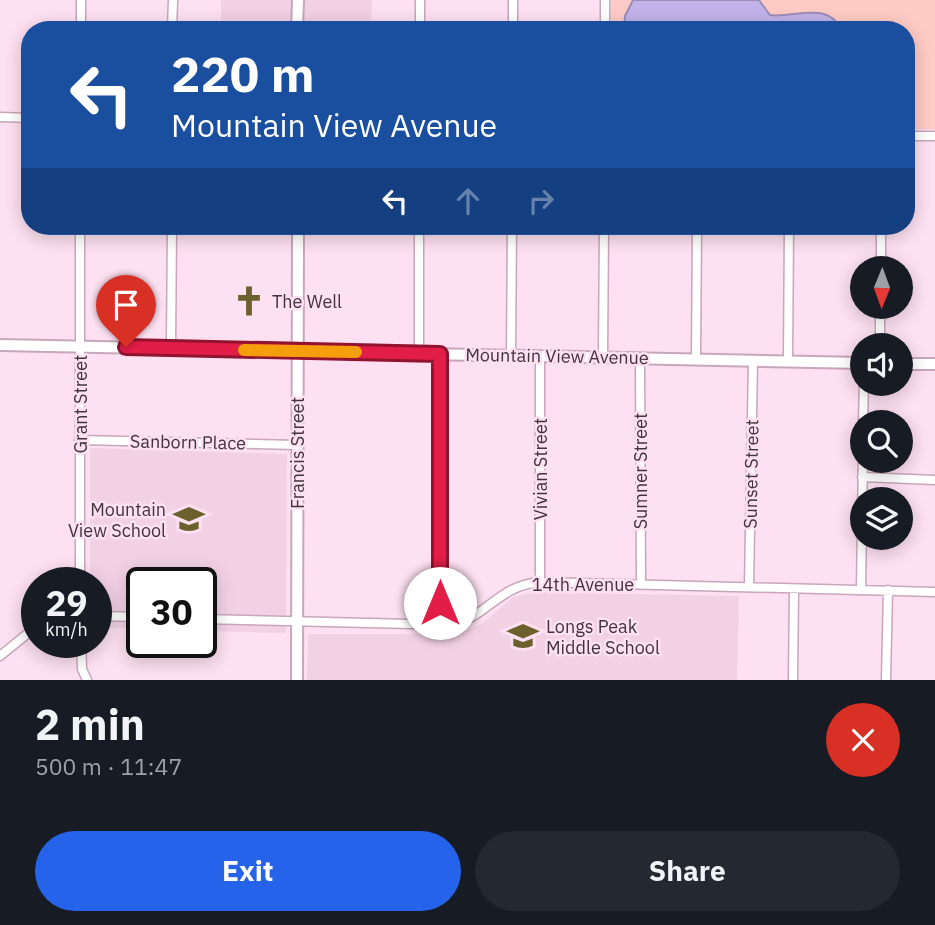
<!DOCTYPE html>
<html lang="en">
<head>
<meta charset="utf-8">
<style>
  body { margin:0; font-family:"IBM Plex Sans",sans-serif; background:#242831; color:#f1f3f6; height:100vh; display:flex; flex-direction:column; font-size:26px; white-space:nowrap }
  * { box-sizing:border-box; margin:0 }
  p { font-size:23px; color:#9ea1a6 }
  .icon { flex:none; width:38px; height:38px; fill:none; stroke:currentColor; stroke-width:2; stroke-linecap:round; stroke-linejoin:round }
  .map { position:relative; height:680px; overflow:hidden }
  .panel { display:flex; flex-direction:column; background:#171b24; flex:1 }
  .panel>* { flex:none }
  .banner { position:absolute; left:21px; top:21px; width:894px; height:214px; border-radius:28px; box-shadow:0 4px 18px #0003; background:#1a4fa0; color:#fff; overflow:hidden }
  .needle { width:46px; rotate:181deg }
  .controls { position:absolute; left:850px; top:256px; display:grid; gap:14px }
  .controls a { display:grid; place-items:center; width:63px; height:63px; border-radius:50%; background:#171b24; box-shadow:0 4px 18px #0003; font-size:35px }
  .speed { position:absolute; left:21px; top:567px; display:flex; gap:14px; font-size:35px; font-weight:700; text-align:center }
  .speed>* { display:grid; place-content:center; width:91px; height:91px; border-radius:50%; background:#171b24; box-shadow:0 4px 18px #0003; line-height:1 }
  .speed small { font-size:18px; font-weight:400 }
  .speed .limit { border:4px solid #111; border-radius:10px; background:#fff; color:#111 }
  .pin { position:absolute; display:grid; place-items:center; width:60px; height:60px; color:#fff; margin:-72px -30px; border-radius:50% 50% 50% 0; rotate:-45deg; box-shadow:0 0 7px #0007 }
  .pin .icon { rotate:45deg }
  .me { position:absolute; width:77px; margin:-38px; rotate:0deg; stroke-linejoin:round; filter:drop-shadow(0 0 5px #0008) }
  .turn { display:flex; align-items:center; gap:24px; height:147px; padding:0 35px; font-size:32px }
  .turn .icon { width:91px; height:91px; stroke-width:2.5 }
  .turn b { display:block; font-size:49px; line-height:60px }
  .lanes { display:flex; align-items:center; height:66px; padding:0 35px; background:#0003; justify-content:center; gap:35px; direction:ltr }
  .lanes .off { opacity:.35 }
  .round { display:grid; place-items:center; flex:none; width:74px; height:74px; border-radius:37px; background:#242831 }
  .head { display:flex; align-items:center; justify-content:space-between; height:119px; padding:0 35px }
  h1 { font-size:42px; font-weight:700; line-height:52px }
  .button { display:flex; gap:14px; margin-top:auto; padding:14px 35px }
  .button a { flex:1; height:80px; border-radius:42px; background:#2563eb; color:#fff; font-size:28px; font-weight:700; line-height:80px; text-align:center }
  .button a+a { background:#242831; color:#f1f3f6 }
  .map>svg:first-child { display:block }
  .built { fill:#f3d1e5 }
  .green { fill:#ffcbc4 }
  .water { fill:#c1b3ea; stroke:#9b8db6; stroke-width:2 }
  .lines { fill:none; stroke-linecap:round; stroke-linejoin:round }
  .street-casing { stroke:#c8a6bb; stroke-width:11 }
  .secondary-casing { stroke:#c8a6bb; stroke-width:14 }
  .street { stroke:#fff; stroke-width:8 }
  .secondary { stroke:#fff; stroke-width:10 }
  .route-casing { stroke:#92132f; stroke-width:18 }
  .route { stroke:#e11d48; stroke-width:12 }
  .slow { stroke:#f59e0b; stroke-width:12 }
  .labels { text-anchor:middle; dominant-baseline:central; stroke-width:5; stroke-linejoin:round; paint-order:stroke }
  .poi-label { font-size:18px; fill:#42343d; stroke:#fde0f1; text-anchor:start }
  .street-label { font-size:18px; fill:#42343d; stroke:#fde0f1 }
</style>
</head>
<body>
<div class="map">
<svg width="935" height="680" viewBox="0 0 935 680">
  <rect width="100%" height="100%" fill="#fde0f1"/>
  <path class="built" d="M221,0H372L371,30H221Z
    M90,448L287,454L286,633L201,631V583H142V629L96,627V583H90Z
    M533,592L739,596L737,680H307L308,634H459L483,623L513,597Z"/>
  <path class="green" d="M611,0H935V129H907L906,30H611Z"/>
  <path class="water" d="M633,0H759L770,15C791,19 829,0 840,29L624,30L625,16Z"/>
  <g class="lines">
    <g class="street-casing">
      <path id="street" d="M81,30V0
        M172,30L173,0
        M420,30V0
        M513,30V0
        M605,30V0
        M0,117L30,118
        M906,136H935
        M881,268V226
        M880,345V306
        M171,348L172,226
        M419,353V226
        M511,355L512,226
        M603,357L604,226
        M640,358L641,585
        M696,359L697,226
        M788,361L789,226
        M863,422L864,383
        M79,440L297,445
        M862,477L935,480
        M540,582V356
        M80,583V226
        M749,587L753,360
        M861,590L863,455
        M96,616L142,617
        M201,619L453,625C488,615 500,585 540,582L935,592
        M439,626L440,354
        M81,642L82,669L87,680
        M0,656L37,626
        M793,680L794,589
        M886,680L888,590"/>
    </g>
    <g class="secondary-casing">
      <path id="secondary" d="M297,30L298,0
        M0,345L863,363
        M901,364H935
        M297,680L298,226"/>
    </g>
    <use href="#street" class="street"/>
    <use href="#secondary" class="secondary"/>
  </g>
  <g class="lines">
    <g class="route-casing">
      <path id="route" d="M126,347L440,354V603"/>
    </g>
    <use href="#route" class="route"/>
    <path class="slow" d="M244,350L356,352"/>
  </g>
  <defs>
    <g id="church-bare" transform="scale(2.415)"><path d="M-1.2-6h2.4v3.5h3.3v2.4h-3.3V6h-2.4V-.1h-3.3v-2.4h3.3Z" fill="#6c602d" stroke="#fde0f1" stroke-width="2.5" paint-order="stroke"/></g>
    <g id="school-bare" transform="scale(2.415)"><path d="M0-5L7-2L0 1L-7-2ZM-4 1L0 2.5L4 1V4Q0 6-4 4Z" fill="#6c602d" stroke="#fde0f1" stroke-width="2.5" paint-order="stroke"/></g>
  </defs>
  <g fill-rule="evenodd">
    <use href="#church-bare" x="249" y="301"/>
    <use href="#school-bare" x="189" y="519"/>
    <use href="#school-bare" x="523" y="636"/>
  </g>
  <g class="labels">
    <g class="poi-label">
      <text x="272" y="301">The Well</text>
      <text x="166" y="509" text-anchor="end">Mountain<tspan x="166" dy="21">View School</tspan></text>
      <text x="546" y="626">Longs Peak<tspan x="546" dy="21">Middle School</tspan></text>
    </g>
    <g class="street-label">
      <text transform="translate(557 356) rotate(1)">Mountain View Avenue</text>
      <text transform="translate(80 404) rotate(-90)">Grant Street</text>
      <text transform="translate(188 442) rotate(1)">Sanborn Place</text>
      <text transform="translate(297 453) rotate(-90)">Francis Street</text>
      <text transform="translate(540 469) rotate(-90)">Vivian Street</text>
      <text transform="translate(640 471) rotate(-90)">Sumner Street</text>
      <text transform="translate(751 474) rotate(-89)">Sunset Street</text>
      <text x="583" y="584">14th Avenue</text>
    </g>
  </g>
</svg>
<div class="controls">
<a><svg class="needle" viewBox="-14 -14 28 28"><path d="M0-13l5 13h-10z" fill="#e53935"/><path d="M0 13l5-13h-10z" fill="#9ea1a6"/></svg></a>
<a><svg class="icon" aria-label="sound" viewBox="0 0 24 24"><path d="M4 9h4l5-4v14l-5-4H4zM17 9q2 3 0 6"/></svg></a>
<a><svg class="icon" aria-label="search" viewBox="0 0 24 24"><circle cx="10" cy="10" r="6"/><path d="M15 15l6 6"/></svg></a>
<a><svg class="icon" aria-label="layers" viewBox="0 0 24 24"><path d="M12 4l9 5-9 5-9-5zM3 14l9 5 9-5"/></svg></a>
</div>
<div class="speed"><div>29<small>km/h</small></div><div class="limit">30</div></div>
<div class="pin" style="left:126px;top:347px;background:#d93025"><svg class="icon" aria-label="arrive" viewBox="0 0 24 24"><path d="M6 21V4h12l-3 4 3 4H6"/></svg></div>
<svg class="me" style="left:440px;top:603px" viewBox="-20 -20 40 40"><circle r="19" fill="#fff"/><path d="M0-13L10 11 0 6-10 11z" fill="#e11d48"/></svg>
<div class="banner">
<div class="turn"><svg class="icon" aria-label="left" viewBox="0 0 24 24"><path d="M17 20v-9H6M10 6l-5 5 5 5"/></svg><div><b>220 m</b>Mountain View Avenue</div></div>
<div class="lanes"><svg class="icon" aria-label="left" viewBox="0 0 24 24"><path d="M17 20v-9H6M10 6l-5 5 5 5"/></svg><svg class="icon off" aria-label="ahead" viewBox="0 0 24 24"><path d="M12 20V5M6 11l6-6 6 6"/></svg><svg class="icon off" aria-label="right" viewBox="0 0 24 24"><path d="M7 20v-9h11M14 6l5 5-5 5"/></svg></div>
</div>
</div>
<section class="panel">
<div class="head"><div><h1>2 min</h1><p>500 m · 11:47</p></div><a class="round" style="background:#d93025;color:#fff"><svg class="icon" aria-label="close" viewBox="0 0 24 24"><path d="M6 6l12 12M18 6L6 18"/></svg></a></div>
<div class="button"><a>Exit</a><a>Share</a></div>
</section>
</body>
</html>
